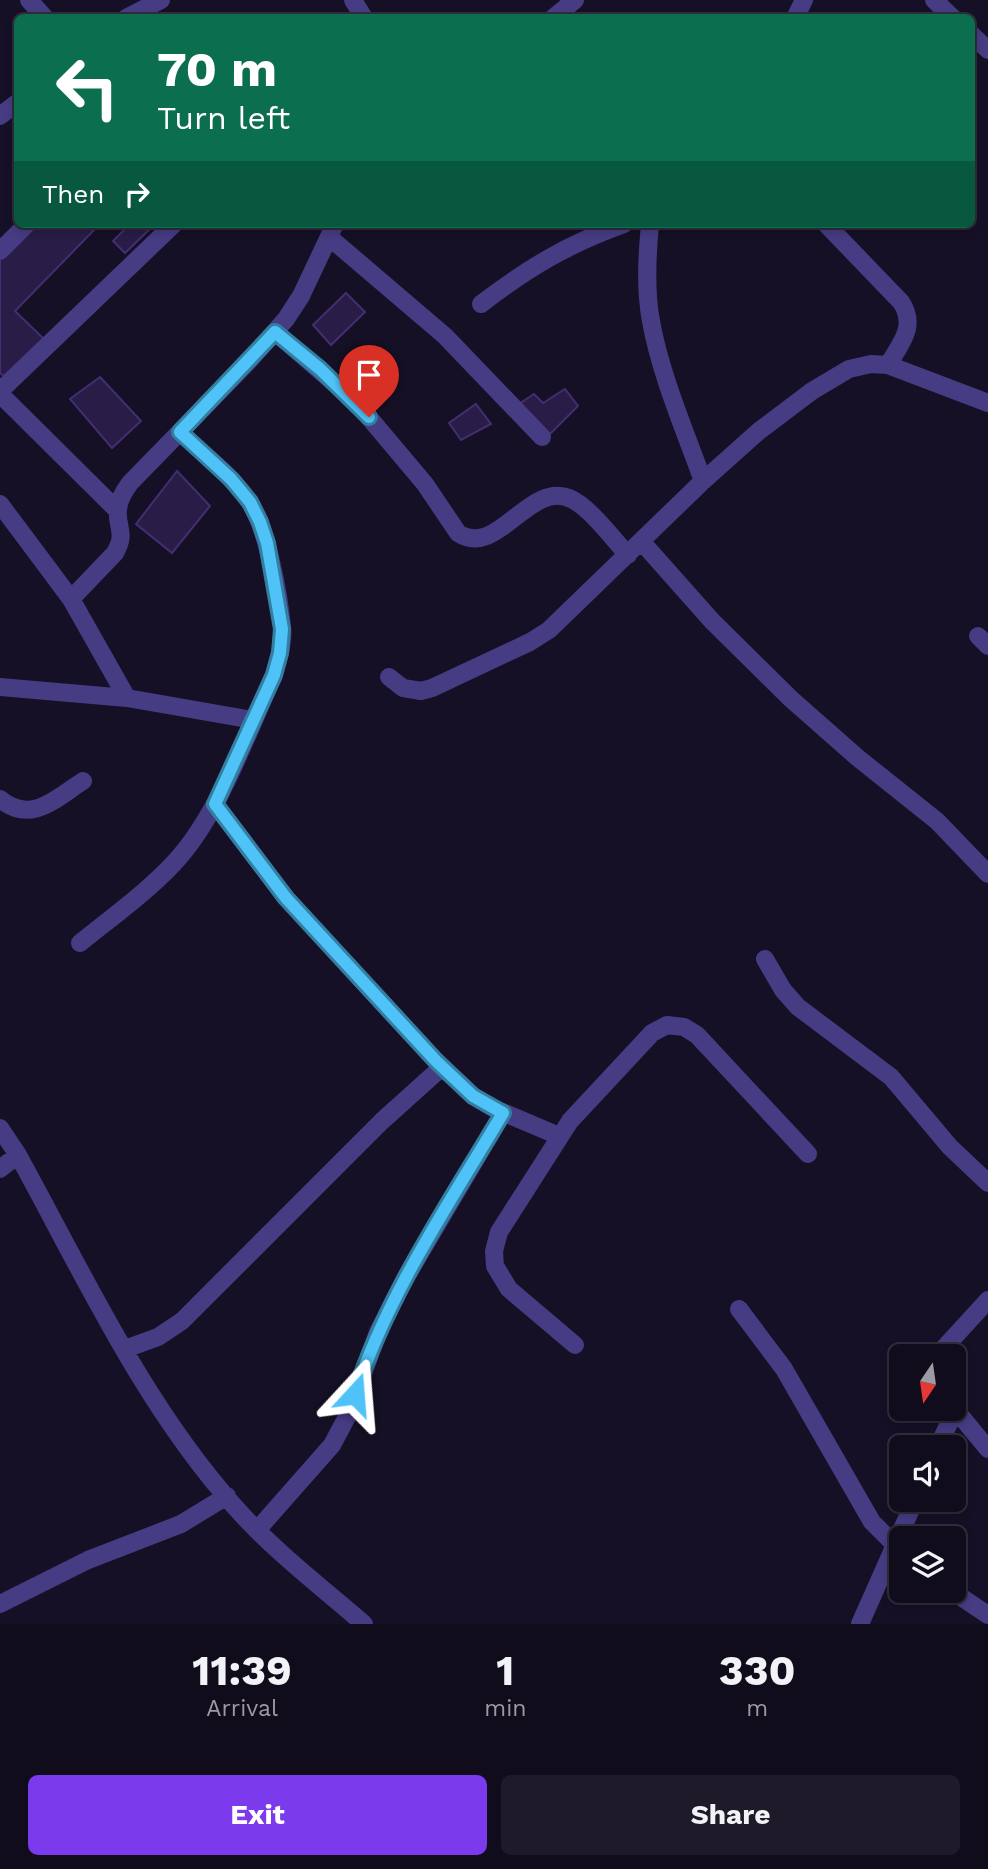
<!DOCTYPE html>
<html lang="en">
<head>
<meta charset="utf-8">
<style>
  body { margin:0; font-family:"Work Sans",sans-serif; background:#1e1a29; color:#f1f3f6; height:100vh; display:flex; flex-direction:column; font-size:26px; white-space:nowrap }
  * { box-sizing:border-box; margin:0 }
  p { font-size:23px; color:#9c9ba3 }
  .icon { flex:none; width:38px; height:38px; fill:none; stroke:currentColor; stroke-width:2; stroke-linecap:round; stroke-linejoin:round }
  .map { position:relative; height:1624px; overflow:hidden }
  .panel { display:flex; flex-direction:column; background:#100c1c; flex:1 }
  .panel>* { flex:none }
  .guide { position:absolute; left:14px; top:14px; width:961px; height:214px; border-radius:10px; box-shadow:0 4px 10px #0003,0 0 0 2px #302c3b; background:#0b6e4f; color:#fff; overflow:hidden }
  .needle { width:46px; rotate:193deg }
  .controls { position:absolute; left:889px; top:1344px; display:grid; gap:14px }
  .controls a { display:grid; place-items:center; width:77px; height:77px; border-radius:10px; background:#100c1c; box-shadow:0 4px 10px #0003,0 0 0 2px #302c3b; font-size:35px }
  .pin { position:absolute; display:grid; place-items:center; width:60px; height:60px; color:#fff; margin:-72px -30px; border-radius:50% 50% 50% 0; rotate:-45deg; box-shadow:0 0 7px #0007 }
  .pin .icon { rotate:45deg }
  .me { position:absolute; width:77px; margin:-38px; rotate:19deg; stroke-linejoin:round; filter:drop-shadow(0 0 5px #0008) }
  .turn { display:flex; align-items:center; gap:24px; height:147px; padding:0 28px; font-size:32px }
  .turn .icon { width:91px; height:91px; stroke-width:2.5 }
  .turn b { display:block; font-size:49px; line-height:60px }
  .then { display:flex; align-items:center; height:66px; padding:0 28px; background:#0003; gap:14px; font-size:26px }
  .eta { display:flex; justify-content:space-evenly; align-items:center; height:119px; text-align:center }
  .eta b { font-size:42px; font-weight:700; line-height:49px }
  .button { display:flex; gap:14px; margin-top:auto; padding:14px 28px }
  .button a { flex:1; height:80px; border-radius:10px; background:#7c3aed; color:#fff; font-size:28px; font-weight:700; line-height:80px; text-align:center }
  .button a+a { background:#1e1a29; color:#f1f3f6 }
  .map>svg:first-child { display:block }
  .building { fill:#291c46; stroke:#422f71; stroke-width:2 }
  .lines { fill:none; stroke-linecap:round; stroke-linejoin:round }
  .minor { stroke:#463c83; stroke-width:18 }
  .route-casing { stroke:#337fa1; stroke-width:18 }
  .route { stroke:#4fc3f7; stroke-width:12 }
</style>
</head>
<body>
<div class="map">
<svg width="988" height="1624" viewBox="0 0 988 1624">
  <rect width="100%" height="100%" fill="#151025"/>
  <path class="building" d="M31,224H90L95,229L15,311L47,342L9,381L0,373V256Z
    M118,224H155L125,253L113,241L124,230Z
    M346,293L365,312L331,345L313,325Z
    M100,377L141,421L112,448L70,399Z
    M565,389L578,406L548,436L519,404L534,394L543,403Z
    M476,404L491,424L461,440L449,423Z
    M177,471L210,506L172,553L136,524Z"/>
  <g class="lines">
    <path class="minor" d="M29,0L45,18
      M353,0L364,18
      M934,0L953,18
      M126,18L161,0
      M553,18L575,0
      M795,18L804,0
      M971,34L988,50
      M0,116L18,102
      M650,224C647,256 645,290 651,321C660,373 685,431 703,481
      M826,224L901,302C917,326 901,343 888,365
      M329,237L445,336L542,437
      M0,251L27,224
      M481,304C528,268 568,244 624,224
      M275,332L356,402L425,484L458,533C497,559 528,482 569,498C589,506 613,539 628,555
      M0,391L174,224
      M0,394L117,510
      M0,504L71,599L127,698L0,687
      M641,541L712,621L791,699L858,758L937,821L988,874
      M71,599L115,553C127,532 116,528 118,509C119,499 124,491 130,483L247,363L286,319L301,296L335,224
      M978,636L988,646
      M389,677L403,688L421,691L432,688L530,642L549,630L703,481L759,431L812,391L849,369L871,364L888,365L988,403
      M127,698L253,720
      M0,799C31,825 56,798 83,781
      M215,804L286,898L436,1061L473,1096L493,1108L559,1136
      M80,943C112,917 146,893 174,863C219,815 246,735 274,675C278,659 284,643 282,627C279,595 267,528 249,501C231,475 203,454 180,432
      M765,959L783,990L798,1007L891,1077L950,1147L988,1183
      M0,1128L18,1155C84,1275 143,1404 235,1507C273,1550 320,1586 364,1624
      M0,1169L18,1155
      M739,1309L784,1369L872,1522L901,1551
      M575,1345L509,1289L495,1266L494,1251L499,1232L570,1121L652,1033L667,1025L684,1027L697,1035L808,1154
      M125,1349L158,1337L182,1321L382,1121L442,1067
      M940,1356L944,1348L988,1300
      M954,1408L988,1449
      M938,1447L955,1410
      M258,1529L332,1445L349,1413L378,1332L406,1277L503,1113
      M952,1591L988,1615
      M0,1604L88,1560L181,1524L227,1496
      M860,1624L915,1500"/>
  </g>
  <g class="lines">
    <g class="route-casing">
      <path id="route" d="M355,1394C388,1293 449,1204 503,1113L473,1096L436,1061L286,898L215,804L274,675L280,653L282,629L267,543L260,522L250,502L231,479L180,432L275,332L320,369L369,417"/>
    </g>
    <use href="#route" class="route"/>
  </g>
</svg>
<div class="controls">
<a><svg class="needle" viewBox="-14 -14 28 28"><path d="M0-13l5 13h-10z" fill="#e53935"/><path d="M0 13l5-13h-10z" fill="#9c9ba3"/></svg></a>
<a><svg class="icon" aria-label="sound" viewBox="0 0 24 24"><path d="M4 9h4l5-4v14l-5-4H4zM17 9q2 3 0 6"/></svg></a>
<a><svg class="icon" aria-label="layers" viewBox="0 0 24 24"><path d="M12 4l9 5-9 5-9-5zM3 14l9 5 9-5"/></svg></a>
</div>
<div class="pin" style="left:369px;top:417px;background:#d93025"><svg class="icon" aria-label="arrive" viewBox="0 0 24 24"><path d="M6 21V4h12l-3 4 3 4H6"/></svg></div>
<svg class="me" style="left:355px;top:1394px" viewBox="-20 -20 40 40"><path d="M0-17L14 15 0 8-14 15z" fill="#4fc3f7" stroke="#fff" stroke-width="4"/></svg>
<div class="guide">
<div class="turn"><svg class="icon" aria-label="left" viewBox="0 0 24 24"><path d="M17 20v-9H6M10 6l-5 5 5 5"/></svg><div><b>70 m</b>Turn left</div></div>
<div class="then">Then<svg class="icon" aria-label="right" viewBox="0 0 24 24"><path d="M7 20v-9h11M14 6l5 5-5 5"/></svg></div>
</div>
</div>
<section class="panel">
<div class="eta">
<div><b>11:39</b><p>Arrival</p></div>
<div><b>1</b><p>min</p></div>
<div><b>330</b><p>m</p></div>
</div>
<div class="button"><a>Exit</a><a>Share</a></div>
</section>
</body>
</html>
